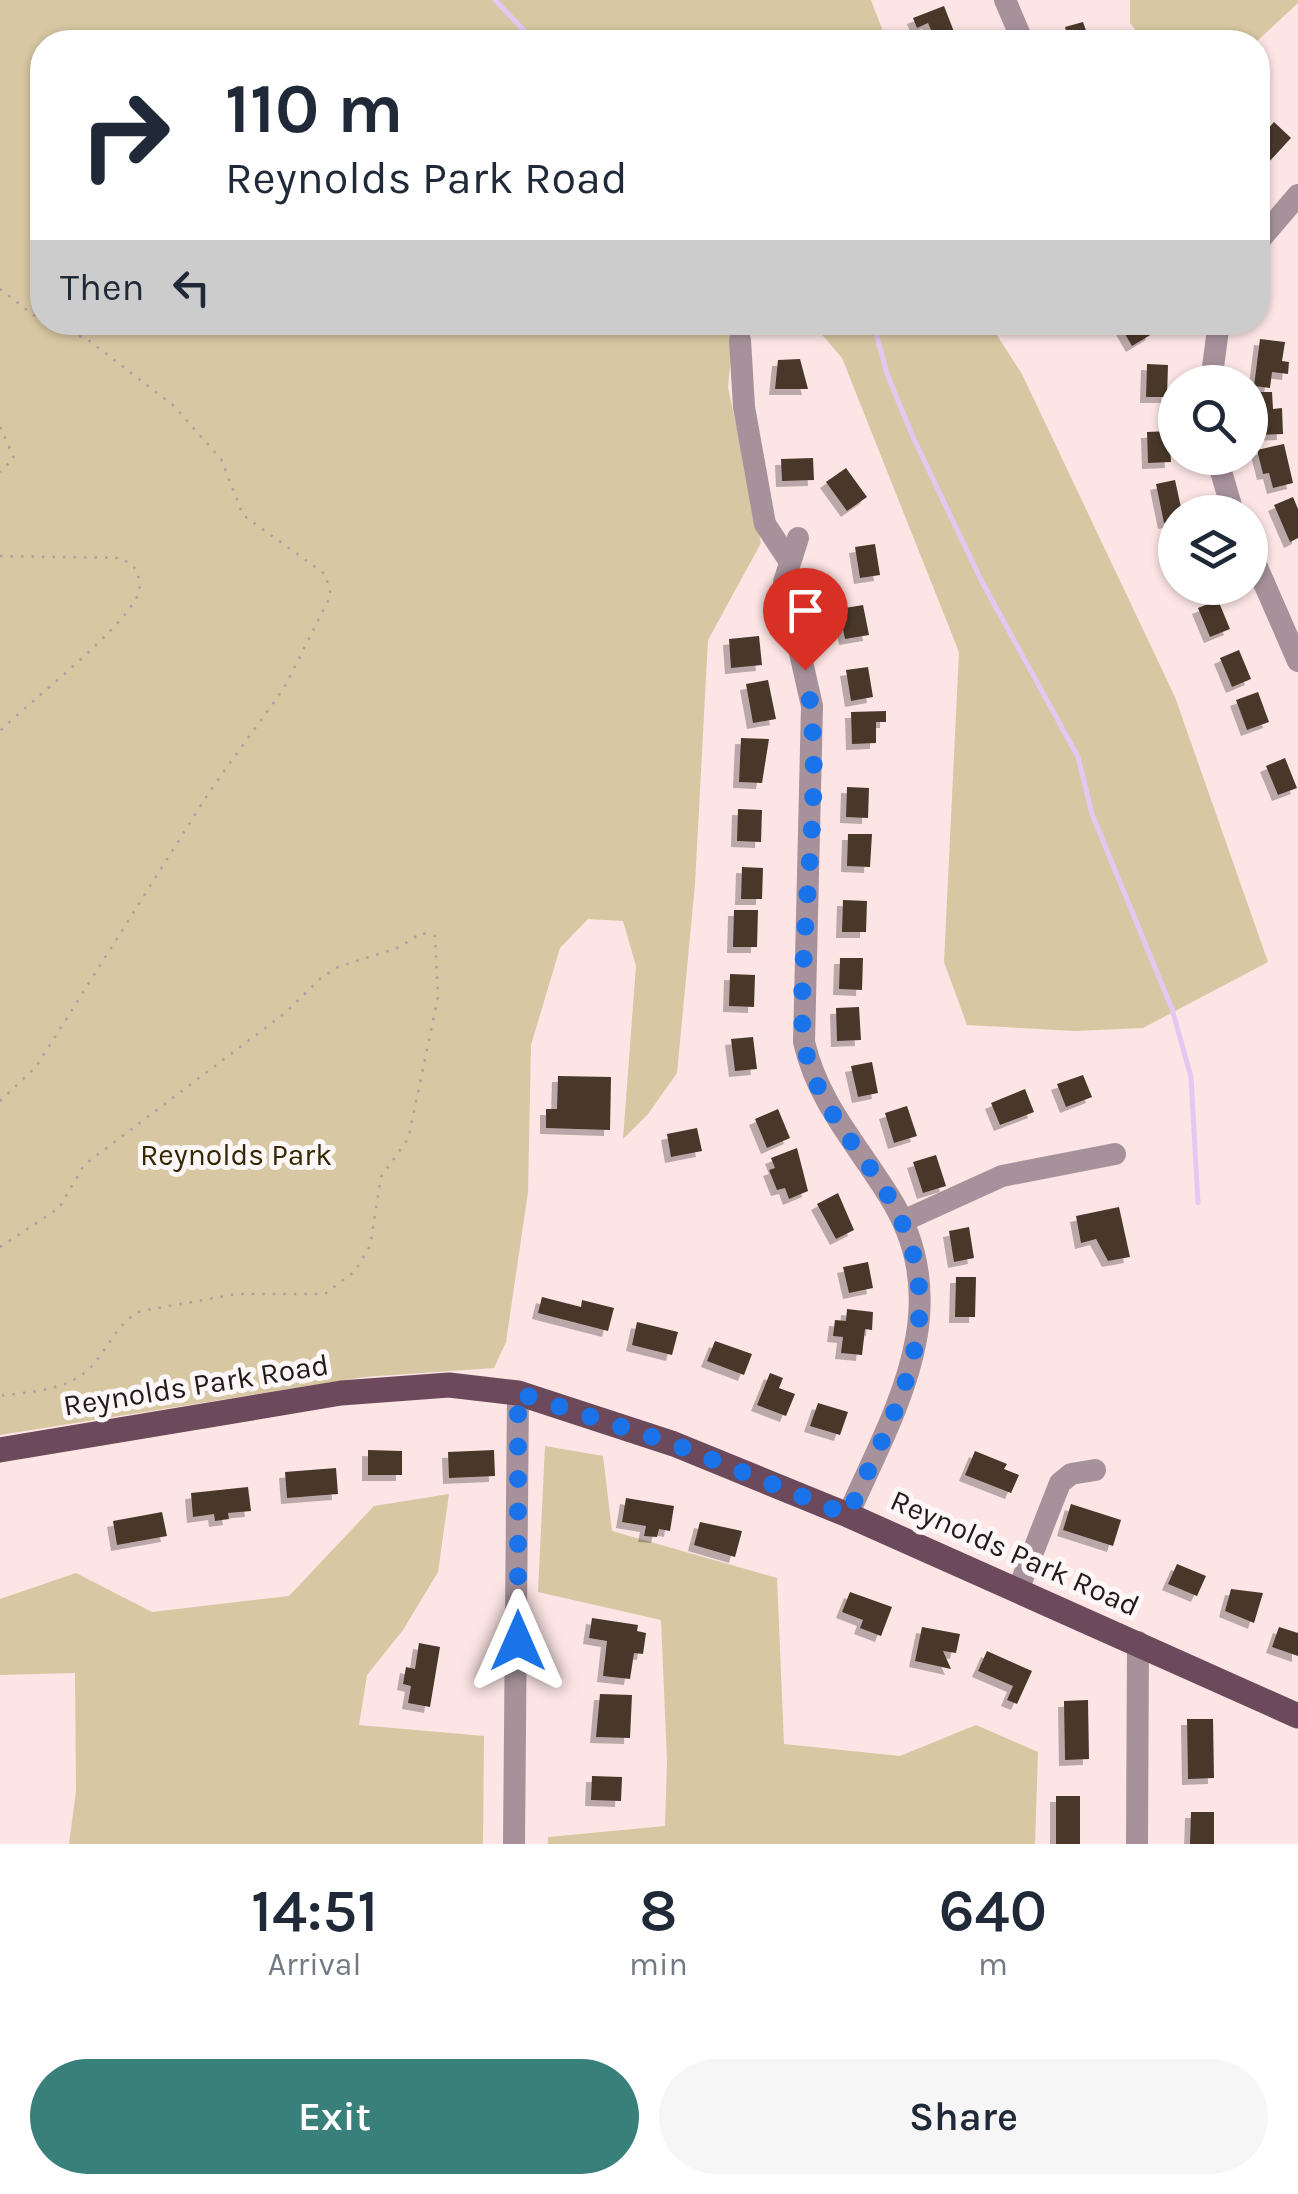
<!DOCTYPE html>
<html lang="en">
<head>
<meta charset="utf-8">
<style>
  body { margin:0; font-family:Karla,sans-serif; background:#f6f6f7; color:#1f2937; height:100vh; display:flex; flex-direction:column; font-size:38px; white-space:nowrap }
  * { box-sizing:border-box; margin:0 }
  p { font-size:32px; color:#747a83 }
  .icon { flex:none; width:55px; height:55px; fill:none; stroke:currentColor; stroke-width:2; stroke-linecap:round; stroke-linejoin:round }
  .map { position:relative; height:1844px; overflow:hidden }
  .sheet { display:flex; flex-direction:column; background:#fff; flex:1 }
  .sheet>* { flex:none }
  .guide { position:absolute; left:30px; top:30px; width:1240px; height:305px; border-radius:40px; box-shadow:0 2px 8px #0004; background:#fff; color:#1f2937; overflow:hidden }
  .controls { position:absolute; left:1158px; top:365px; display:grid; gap:20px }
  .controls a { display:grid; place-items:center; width:110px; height:110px; border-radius:50%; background:#fff; box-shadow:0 2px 8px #0004; font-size:50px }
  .pin { position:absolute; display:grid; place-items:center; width:85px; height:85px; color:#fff; margin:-102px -42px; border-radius:50% 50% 50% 0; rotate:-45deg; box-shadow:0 0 10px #0007 }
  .pin .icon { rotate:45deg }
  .me { position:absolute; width:110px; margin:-55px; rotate:0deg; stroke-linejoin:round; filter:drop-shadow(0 0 8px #0008) }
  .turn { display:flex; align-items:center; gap:35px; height:210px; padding:0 30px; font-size:45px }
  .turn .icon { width:130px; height:130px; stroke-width:2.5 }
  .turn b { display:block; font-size:70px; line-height:85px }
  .then { display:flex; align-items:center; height:95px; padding:0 30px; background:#0003; gap:20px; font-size:38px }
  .eta { display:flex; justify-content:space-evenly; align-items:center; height:170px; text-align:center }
  .eta b { font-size:60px; font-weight:600; line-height:70px }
  .action { display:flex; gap:20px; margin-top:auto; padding:20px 30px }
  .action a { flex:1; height:115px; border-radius:60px; background:#39807a; color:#fff; font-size:40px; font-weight:600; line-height:115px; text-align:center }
  .action a+a { background:#f6f6f7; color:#1f2937 }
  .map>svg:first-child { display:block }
  .green { fill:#d7c7a2 }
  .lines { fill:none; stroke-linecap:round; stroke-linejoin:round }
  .stream { stroke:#e3c9f1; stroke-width:5 }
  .building { fill:#49372b; filter:url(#shadow) }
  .path { stroke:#b19f9e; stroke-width:2.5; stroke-dasharray:2.5 8; stroke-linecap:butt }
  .minor { stroke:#a7929c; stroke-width:22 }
  .major { stroke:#6c4a5b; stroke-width:25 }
  .route { stroke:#1a73e8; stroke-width:18; stroke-dasharray:0 32.4 }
  .labels { text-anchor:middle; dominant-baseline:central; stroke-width:10; stroke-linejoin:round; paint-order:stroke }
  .park-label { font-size:30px; fill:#352702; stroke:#fdf7f7 }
  .street-label { font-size:30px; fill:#241a1a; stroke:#fdf7f7 }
</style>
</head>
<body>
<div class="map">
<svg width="1298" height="1844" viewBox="0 0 1298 1844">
  <defs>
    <filter id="shadow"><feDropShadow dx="-6" dy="6" stdDeviation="0" flood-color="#0004"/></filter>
  </defs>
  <rect width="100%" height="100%" fill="#fce5e4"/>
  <path class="green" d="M0,0H871L887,42H42V322L734,323L728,387L761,543L708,640L695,884L677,1073L648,1114L623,1139L636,966L623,921L588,919L560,948L531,1045L528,1192L506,1342L494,1368L364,1377L0,1435Z
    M1130,0H1298V3L1256,42H1145L1130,23Z
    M812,323H989L1022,374L1175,697L1268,962L1143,1028L1075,1031L967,1025L944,962L959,652L842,358Z
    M545,1446L603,1456L612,1531L777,1578L784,1744L900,1756L976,1725L1038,1752L1035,1844H548V1837L665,1826L667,1761L661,1620L538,1592Z
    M449,1494L438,1572L403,1630L367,1675L359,1725L484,1736L483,1844H69L76,1791L75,1673L0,1675V1599L76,1573L152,1612L289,1596L374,1506Z"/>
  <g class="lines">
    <path class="stream" d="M495,0L535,42
      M666,42H721
      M873,322L887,374L913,437L981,580L1078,757L1092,814L1172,1009L1191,1077L1198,1203"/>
  </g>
  <path class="building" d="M944,6L958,42H936L928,23L917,28L913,18Z
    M1083,22L1090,42H1069L1065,27Z
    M1274,122L1291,138L1268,163L1258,153V140Z
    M1118,322H1145L1152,334L1132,346Z
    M1260,339L1285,342L1282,361L1289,362L1288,374L1272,372L1270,388L1254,386Z
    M800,359L808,389H775L778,360Z
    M1147,364L1168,365L1167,397H1146Z
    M1252,392H1272L1273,409L1282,408L1283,434L1253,435Z
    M1169,431L1171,462L1148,463L1147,432Z
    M1284,444L1293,483L1273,488L1269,473L1263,474L1257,450Z
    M813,458L814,480L782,481L781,459Z
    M846,468L867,497L847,511L826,482Z
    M1175,480L1182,512H1175V521L1164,523L1156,484Z
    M1293,497L1298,509V538L1290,542L1274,505Z
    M875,544L880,575L860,578L855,547Z
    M1218,600L1230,629L1210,637L1198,608Z
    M863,605L869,635L845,639L839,609Z
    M759,636L762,665L731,668L729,639Z
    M1239,650L1251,679L1232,687L1220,658Z
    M868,667L873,697L851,701L846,670Z
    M768,680L776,719L753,723L746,684Z
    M1258,692L1269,722L1247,730L1236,700Z
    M886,711V722H876V743L852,744L851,712Z
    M741,738L769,739L762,783L739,782Z
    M1285,758L1297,788L1278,795L1266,766Z
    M847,787L869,788L868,818L846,817Z
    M738,809L762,810L761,842L737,841Z
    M848,834H872L870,867L847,866Z
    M742,867L763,868L762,899H741Z
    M843,900L867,901L866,932H842Z
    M734,910H758L757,947H733Z
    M840,958H863L862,990L839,989Z
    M730,974L755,975L754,1007L729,1006Z
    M859,1007L861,1040L837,1041L836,1008Z
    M753,1037L757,1069L735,1071L731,1039Z
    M872,1062L878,1093L858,1097L851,1066Z
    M1083,1075L1092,1097L1066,1107L1057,1084Z
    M558,1076L611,1077L610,1130L546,1128V1109H557Z
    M1025,1089L1034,1112L1000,1125L991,1103Z
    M907,1106L917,1136L894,1143L885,1113Z
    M778,1109L790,1138L767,1148L755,1119Z
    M697,1128L702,1151L671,1157L667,1134Z
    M797,1148L808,1191L789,1199L785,1188L777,1190L769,1170L775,1168L771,1158Z
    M936,1155L946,1186L923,1193L913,1162Z
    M838,1193L854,1230L836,1239L817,1204Z
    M1119,1207L1130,1257L1108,1261L1096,1239L1081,1243L1076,1216Z
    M969,1227L974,1258L954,1262L949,1231Z
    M868,1262L873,1288L849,1293L843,1267Z
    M956,1277H976L975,1317H955Z
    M542,1297L581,1307L582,1300L614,1308L608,1331L538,1313Z
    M847,1309L873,1312L872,1330L865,1329L862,1355L841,1353L843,1337L833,1336L835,1320L846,1321Z
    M637,1322L678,1332L672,1355L632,1345Z
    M715,1341L752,1354L744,1375L707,1361Z
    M770,1373L783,1378L779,1388L795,1394L786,1416L757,1405Z
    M818,1403L848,1412L840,1435L810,1426Z
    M368,1450L402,1451V1475H368Z
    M494,1450L495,1476L449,1478L448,1452Z
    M975,1451L1007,1464L1004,1469L1019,1475L1011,1493L965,1475Z
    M336,1468L338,1494L287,1498L285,1472Z
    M248,1487L251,1511L228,1513L229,1519L215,1521L214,1514L193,1517L191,1493Z
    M626,1498L674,1506L670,1531L659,1529L657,1537L644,1536L646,1526L622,1522Z
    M1071,1504L1121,1520L1113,1546L1063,1530Z
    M162,1512L167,1536L117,1545L113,1521Z
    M700,1522L742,1531L735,1557L694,1545Z
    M1177,1564L1206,1576L1197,1596L1168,1584Z
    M1231,1589L1263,1593L1254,1623L1225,1611Z
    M850,1592L892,1607L881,1636L860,1628L863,1620L842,1612Z
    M592,1618L638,1625L637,1631L646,1633L643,1654L634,1653L630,1679L603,1676L607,1641L589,1638Z
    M922,1627L960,1634L956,1653L943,1651L951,1669L915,1661Z
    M1279,1627L1298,1633V1656L1272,1647Z
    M419,1643L440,1647L430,1707L408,1703L411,1686L403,1684L406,1667L415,1669Z
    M987,1651L1032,1671L1017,1704L1007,1700L1013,1686L978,1671Z
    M600,1694L632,1695L630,1738L596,1737Z
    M1088,1700L1089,1759L1065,1760L1064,1701Z
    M1187,1719H1213L1214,1778L1188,1779Z
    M592,1776L622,1777L621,1801L591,1800Z
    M1056,1796H1080V1844H1056Z
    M1191,1812H1214V1844H1190Z"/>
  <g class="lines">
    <path class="path" d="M0,289L41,321
      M0,427L14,458L0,472
      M0,556L122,558L136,569C138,576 141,584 139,592C128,626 30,701 0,731
      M0,1101L36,1067L210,791L284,688L331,595L325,574L243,515L221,459L174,406L87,339L43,322
      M0,1247L59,1208L84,1165L285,1013L321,978L338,967L400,947L421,933L435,936L438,997L411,1126L408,1139L381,1177L370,1246L355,1271L325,1294H237L141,1311C113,1324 107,1356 83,1374C61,1391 27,1392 0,1396"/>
    <path class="minor" d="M1005,0L1023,42
      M1258,242L1298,195
      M740,340L744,407L765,524L790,562
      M1211,382L1219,322
      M1217,458L1233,512
      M798,538L784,582L812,706L804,1042C818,1103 857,1144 889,1196C959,1307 894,1411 848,1515
      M1250,551L1298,661
      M903,1221L1002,1176L1115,1154
      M1018,1590L1060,1483L1071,1474L1095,1470
      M514,1844L518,1393
      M1137,1844L1138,1642"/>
    <path class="major" d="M0,1450L341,1393L449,1385L518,1393L674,1444L848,1515L1298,1716"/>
  </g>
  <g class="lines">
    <path class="route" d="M518,1641V1393L674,1444L848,1515C903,1391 963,1303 875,1175C846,1134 812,1093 804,1042C800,1012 803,981 804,951C808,861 823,758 805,670"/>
  </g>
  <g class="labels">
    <g class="park-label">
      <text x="236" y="1155">Reynolds Park</text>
    </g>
    <g class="street-label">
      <text transform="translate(196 1385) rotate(-9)">Reynolds Park Road</text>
      <text transform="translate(1015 1553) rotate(24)">Reynolds Park Road</text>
    </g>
  </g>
</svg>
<div class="controls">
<a><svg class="icon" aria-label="search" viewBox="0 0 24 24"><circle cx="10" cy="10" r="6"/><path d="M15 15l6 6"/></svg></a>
<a><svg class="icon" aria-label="layers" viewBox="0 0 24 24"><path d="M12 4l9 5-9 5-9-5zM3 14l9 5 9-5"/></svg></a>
</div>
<div class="pin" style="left:805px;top:670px;background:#d93025"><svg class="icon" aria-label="arrive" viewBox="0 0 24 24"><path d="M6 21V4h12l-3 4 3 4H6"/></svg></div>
<svg class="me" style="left:518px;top:1641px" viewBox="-20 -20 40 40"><path d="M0-17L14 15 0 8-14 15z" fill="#1a73e8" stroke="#fff" stroke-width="4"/></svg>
<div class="guide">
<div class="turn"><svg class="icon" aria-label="right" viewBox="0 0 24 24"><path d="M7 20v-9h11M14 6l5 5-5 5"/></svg><div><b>110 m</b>Reynolds Park Road</div></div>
<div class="then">Then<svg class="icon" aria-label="left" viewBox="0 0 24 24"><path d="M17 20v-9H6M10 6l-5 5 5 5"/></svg></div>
</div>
</div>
<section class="sheet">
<div class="eta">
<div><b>14:51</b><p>Arrival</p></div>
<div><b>8</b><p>min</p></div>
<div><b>640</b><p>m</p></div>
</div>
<div class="action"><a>Exit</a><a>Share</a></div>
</section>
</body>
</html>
